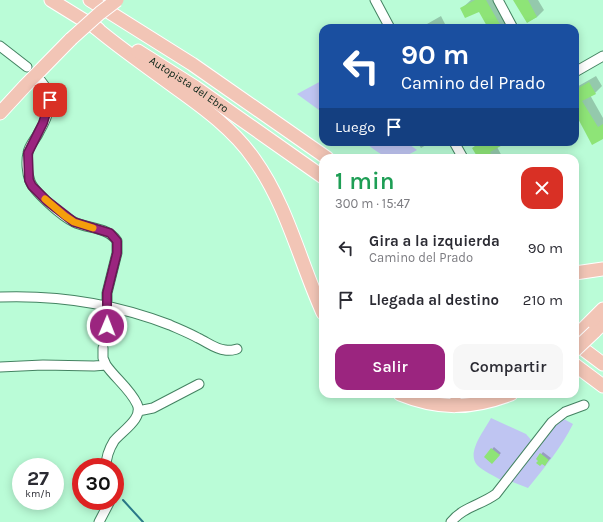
<!DOCTYPE html>
<html lang="es">
<head>
<meta charset="utf-8">
<style>
  body { margin:0; font-family:Karla,sans-serif; background:#f7f7f7; color:#2b2b33; height:100vh; display:flex; flex-direction:column; font-size:15px; white-space:nowrap }
  * { box-sizing:border-box; margin:0 }
  p { font-size:13px; color:#7c7c81 }
  .icon { flex:none; width:22px; height:22px; fill:none; stroke:currentColor; stroke-width:2; stroke-linecap:round; stroke-linejoin:round }
  .map { position:relative; flex:1; overflow:hidden }
  .side { position:absolute; left:319px; top:154px; width:260px; height:244px; display:flex; flex-direction:column; background:#fff; border-radius:12px; box-shadow:0 2px 10px #0003 }
  .side>* { flex:none }
  .banner { position:absolute; left:319px; top:24px; width:260px; height:122px; border-radius:12px; box-shadow:0 2px 10px #0003; background:#1a4fa0; color:#fff; overflow:hidden }
  .speed { position:absolute; left:12px; top:458px; display:flex; gap:8px; font-size:20px; font-weight:700; text-align:center }
  .speed>* { display:grid; place-content:center; width:52px; height:52px; border-radius:50%; background:#fff; box-shadow:0 2px 10px #0003; line-height:1 }
  .speed small { font-size:10px; font-weight:400 }
  .speed .limit { border:6px solid #d22; background:#fff; color:#111 }
  .pin { position:absolute; display:grid; place-items:center; width:34px; height:34px; color:#fff; margin:-17px; border-radius:8px; box-shadow:0 2px 6px #0006 }
  .me { position:absolute; width:44px; margin:-22px; rotate:1deg; stroke-linejoin:round; filter:drop-shadow(0 0 3px #0008) }
  .turn { display:flex; align-items:center; gap:14px; height:84px; padding:0 16px; font-size:18px }
  .turn .icon { width:52px; height:52px; stroke-width:2.5 }
  .turn b { display:block; font-size:28px; line-height:34px }
  .then { display:flex; align-items:center; height:38px; padding:0 16px; background:#0003; gap:8px; font-size:15px }
  .round { display:grid; place-items:center; flex:none; width:42px; height:42px; border-radius:12px; background:#f7f7f7 }
  .headline { display:flex; align-items:center; justify-content:space-between; height:68px; padding:0 16px }
  h1 { font-size:24px; font-weight:600; line-height:30px; color:#1e9e55 }
  .cta { display:flex; gap:8px; margin-top:auto; padding:8px 16px }
  .cta a { flex:1; height:46px; border-radius:12px; background:#9b257f; color:#fff; font-size:16px; font-weight:600; line-height:46px; text-align:center }
  .cta a+a { background:#f7f7f7; color:#2b2b33 }
  ul { padding:0; list-style:none }
  li { display:flex; align-items:center; gap:12px; height:52px; padding:0 16px }
  li div { flex:1 }
  li b { display:block; font-size:15px }
  li em { font-style:normal }
  .map>svg:first-child { display:block }
  .green { fill:#bfc5f2 }
  .shadow { fill:#0003 }
  .lines { fill:none; stroke-linecap:round; stroke-linejoin:round }
  .stream { stroke:#2a7988; stroke-width:2 }
  .building { fill:#8ee477 }
  .minor-tunnel { stroke:#9fdbba; stroke-width:9; stroke-dasharray:9 4.5; stroke-linecap:butt }
  .minor-casing { stroke:#448362; stroke-width:11 }
  .highway-casing { stroke:#fff; stroke-width:15 }
  .minor { stroke:#fff; stroke-width:9 }
  .highway { stroke:#f2c5b6; stroke-width:13 }
  .highway-bridge-casing { stroke:#fff; stroke-width:15; stroke-linecap:butt }
  .highway-bridge { stroke:#f2c5b6; stroke-width:13 }
  .route-casing { stroke:#651853; stroke-width:10 }
  .route { stroke:#9b257f; stroke-width:7 }
  .slow { stroke:#f59e0b; stroke-width:7 }
  .labels { text-anchor:middle; dominant-baseline:central; stroke-width:3; stroke-linejoin:round; paint-order:stroke }
  .street-label { font-size:11px; fill:#072215; stroke:#bafcd7 }
</style>
</head>
<body>
<div class="map">
<svg width="603" height="522" viewBox="0 0 603 522">
  <rect width="100%" height="100%" fill="#bafcd7"/>
  <path class="green" d="M323,80V113L297,94Z
    M364,142H406L417,150C391,165 386,158 364,142Z
    M491,418L526,434L533,442L501,480C494,476 483,471 477,465C466,452 485,430 491,418Z
    M562,418L573,424C561,448 545,467 528,488L510,481L548,432Z"/>
  <path class="shadow" d="M471,0H497L513,28H489L479,10L461,9Z
    M515,0H538L544,10L537,17L527,22Z
    M441,16L446,26L444,28H420Z
    M596,76L602,86L595,93L590,95L603,118V138L575,111V88Z
    M417,142H431L421,148Z
    M479,142H506L497,147L503,158H479L473,148Z
    M494,447L501,453L492,463L485,457Z
    M543,452L551,458L546,463L537,459Z"/>
  <g class="lines">
    <path class="stream" d="M123,500L143,522"/>
  </g>
  <path class="building" d="M475,0H486L502,28H488L479,12L465,18L460,8Z
    M513,0H528L537,17L527,23Z
    M589,82L596,94L582,101L598,127L603,124V139L592,145L575,113V90Z
    M482,142H508L490,152L493,158H478L472,148Z
    M491,448L500,455L492,464L484,457Z
    M540,453L549,460L545,466L542,464L540,466L536,463L538,461L536,459Z"/>
  <g class="lines">
    <path class="minor-tunnel" d="M103,348L107,326"/>
    <g class="minor-casing">
      <path id="minor" d="M375,0L390,28
        M498,0L513,28
        M0,46L27,67
        M575,72L603,56
        M41,81C55,97 49,115 39,132C36,139 29,145 28,153C26,161 27,173 30,181C33,191 63,217 74,222C88,229 108,227 117,241V253L107,293V326
        M454,142L463,158
        M0,297C57,295 116,304 170,325C179,329 189,333 198,338C207,342 215,349 225,350C230,351 233,350 237,349
        M103,348V358L106,365C115,378 130,389 137,404C144,418 122,431 114,441C109,449 106,458 106,467
        M0,367L43,365L94,366L106,365
        M138,411L153,408L199,384
        M99,522L110,501
        M451,522C463,507 481,505 496,494L552,422L565,412L584,405"/>
    </g>
    <g class="highway-casing">
      <g id="highway">
        <path d="M51,0L98,29"/>
        <path d="M90,0L192,64L327,158"/>
        <path d="M96,28C121,49 149,68 176,88C204,108 234,130 254,159C287,205 300,262 323,313"/>
        <path id="s1" d="M138,51L195,87L323,177"/>
        <path d="M0,113L25,86L71,39"/>
        <path d="M575,273L603,269"/>
        <path d="M594,332L603,323"/>
        <path d="M575,337L603,309"/>
        <path d="M575,343L603,364"/>
        <path d="M575,365L603,386"/>
        <path d="M400,394C439,410 472,409 511,394"/>
        <path d="M455,394H456"/>
      </g>
    </g>
    <use href="#minor" class="minor"/>
    <use href="#highway" class="highway"/>
    <g class="highway-bridge-casing">
      <path id="highway-bridge" d="M71,39L100,13L117,0
        M575,350L594,332"/>
    </g>
    <use href="#highway-bridge" class="highway-bridge"/>
  </g>
  <g class="lines">
    <g class="route-casing">
      <path id="route" d="M50,100L43,123L28,153L29,180L32,186L47,201L74,222L110,233L117,241V253L107,293V326"/>
    </g>
    <use href="#route" class="route"/>
    <path class="slow" d="M45,199L65,216L74,222L93,228"/>
  </g>
  <g class="labels">
    <g class="street-label">
      <text stroke="none"><textPath href="#s1" startOffset="61">Autopista del Ebro</textPath></text>
    </g>
  </g>
</svg>
<div class="speed"><div>27<small>km/h</small></div><div class="limit">30</div></div>
<div class="pin" style="left:50px;top:100px;background:#d93025"><svg class="icon" aria-label="arrive" viewBox="0 0 24 24"><path d="M6 21V4h12l-3 4 3 4H6"/></svg></div>
<svg class="me" style="left:107px;top:326px" viewBox="-20 -20 40 40"><circle r="17" fill="#9b257f" stroke="#fff" stroke-width="3"/><path d="M0-11L8 9 0 5-8 9z" fill="#fff"/></svg>
<div class="banner">
<div class="turn"><svg class="icon" aria-label="left" viewBox="0 0 24 24"><path d="M17 20v-9H6M10 6l-5 5 5 5"/></svg><div><b>90 m</b>Camino del Prado</div></div>
<div class="then">Luego<svg class="icon" aria-label="arrive" viewBox="0 0 24 24"><path d="M6 21V4h12l-3 4 3 4H6"/></svg></div>
</div>
<section class="side">
<div class="headline"><div><h1>1 min</h1><p>300 m · 15:47</p></div><a class="round" style="background:#d93025;color:#fff"><svg class="icon" aria-label="close" viewBox="0 0 24 24"><path d="M6 6l12 12M18 6L6 18"/></svg></a></div>
<ul>
<li><svg class="icon" aria-label="left" viewBox="0 0 24 24"><path d="M17 20v-9H6M10 6l-5 5 5 5"/></svg><div><b>Gira a la izquierda</b><p>Camino del Prado</p></div><em>90 m</em></li>
<li><svg class="icon" aria-label="arrive" viewBox="0 0 24 24"><path d="M6 21V4h12l-3 4 3 4H6"/></svg><div><b>Llegada al destino</b></div><em>210 m</em></li>
</ul>
<div class="cta"><a>Salir</a><a>Compartir</a></div>
</section>
</div>
</body>
</html>
